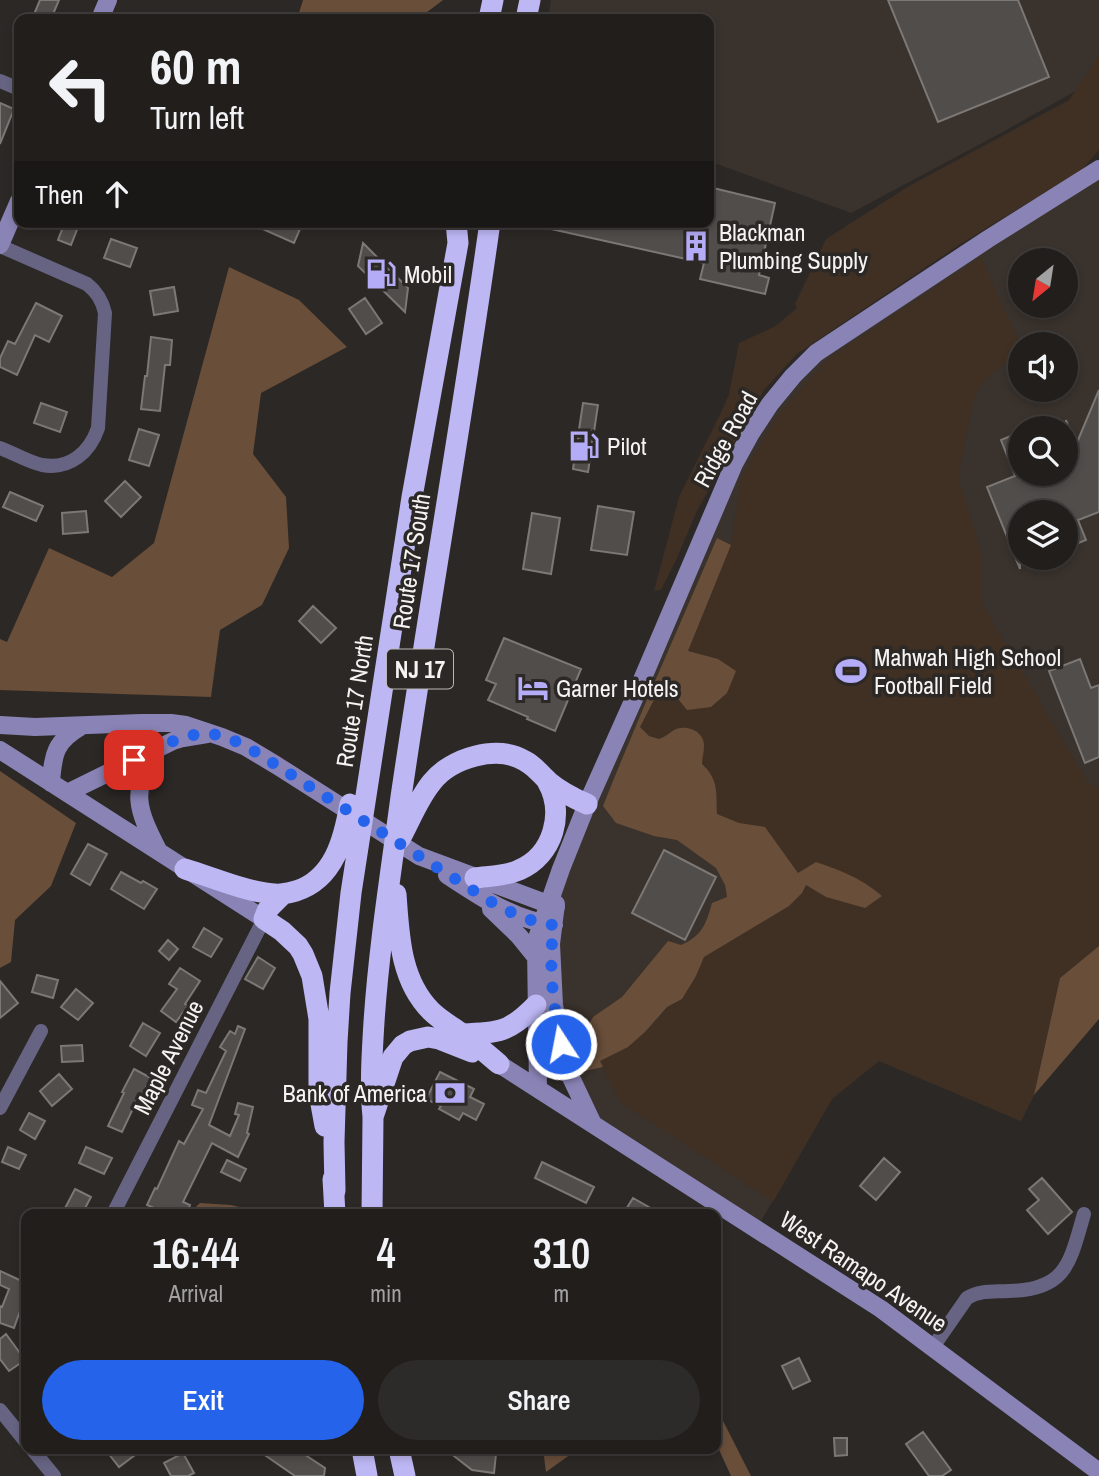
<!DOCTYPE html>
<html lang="en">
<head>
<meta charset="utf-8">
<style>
  body { margin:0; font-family:"Archivo Narrow",sans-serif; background:#2d2b29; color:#f1f3f6; height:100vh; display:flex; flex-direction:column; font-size:26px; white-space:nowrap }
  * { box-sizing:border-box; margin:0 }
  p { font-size:23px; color:#a2a2a3 }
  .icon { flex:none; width:38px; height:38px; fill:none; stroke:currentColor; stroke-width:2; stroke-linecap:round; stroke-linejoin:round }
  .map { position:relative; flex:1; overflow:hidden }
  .side { position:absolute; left:21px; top:1209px; width:700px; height:245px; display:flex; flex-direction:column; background:#211e1c; border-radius:14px; box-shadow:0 4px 10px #0003,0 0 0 2px #3e3c3b }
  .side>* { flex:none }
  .banner { position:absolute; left:14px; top:14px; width:700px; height:214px; border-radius:14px; box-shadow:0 4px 10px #0003,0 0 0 2px #3e3c3b; background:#211e1c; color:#f1f3f6; overflow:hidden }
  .needle { width:46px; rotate:210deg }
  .fabs { position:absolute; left:1008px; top:248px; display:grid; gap:14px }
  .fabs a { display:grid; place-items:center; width:70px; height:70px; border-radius:50%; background:#211e1c; box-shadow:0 4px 10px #0003,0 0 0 2px #3e3c3b; font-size:35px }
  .pin { position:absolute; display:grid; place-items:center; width:60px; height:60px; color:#fff; margin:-30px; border-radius:14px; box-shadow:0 4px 10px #0006 }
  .me { position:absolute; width:77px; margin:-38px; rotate:349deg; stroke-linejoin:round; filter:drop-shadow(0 0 5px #0008) }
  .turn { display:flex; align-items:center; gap:24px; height:147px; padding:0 21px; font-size:32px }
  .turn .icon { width:91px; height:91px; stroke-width:2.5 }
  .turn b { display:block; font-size:49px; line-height:60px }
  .then { display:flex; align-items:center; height:66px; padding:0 21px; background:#0003; gap:14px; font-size:26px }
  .eta { display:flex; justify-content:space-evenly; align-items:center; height:119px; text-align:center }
  .eta b { font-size:42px; font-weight:600; line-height:49px }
  .primary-button { display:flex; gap:14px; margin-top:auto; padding:14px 21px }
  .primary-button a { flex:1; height:80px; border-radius:42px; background:#2563eb; color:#fff; font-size:28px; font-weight:600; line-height:80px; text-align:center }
  .primary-button a+a { background:#2d2b29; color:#f1f3f6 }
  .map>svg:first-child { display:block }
  .built { fill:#3a322c; fill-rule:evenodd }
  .green { fill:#3f3023 }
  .forest { fill:#694e3a }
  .building { fill:#514d4b; stroke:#7b7875; stroke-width:2 }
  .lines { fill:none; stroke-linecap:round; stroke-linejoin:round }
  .street { stroke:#676483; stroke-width:14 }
  .secondary { stroke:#8984b5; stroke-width:18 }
  .highway { stroke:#bdb7f4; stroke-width:21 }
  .route { stroke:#2563eb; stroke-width:12; stroke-dasharray:0 21.6 }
  .labels { text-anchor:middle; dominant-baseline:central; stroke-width:7; stroke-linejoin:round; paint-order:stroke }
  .shield { fill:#2c2826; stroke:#b9b7b5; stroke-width:2 }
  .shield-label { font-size:23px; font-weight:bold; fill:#f6f4f2 }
  .poi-label { font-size:24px; fill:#f6f4f2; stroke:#2c2826; text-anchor:start }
  .street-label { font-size:24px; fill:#f6f4f2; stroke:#2c2826 }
</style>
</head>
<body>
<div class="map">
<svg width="1099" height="1476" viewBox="0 0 1099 1476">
  <rect width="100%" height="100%" fill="#2c2826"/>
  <path class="built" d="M551,0H1099V78L1001,133L851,213L709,161V19H548Z
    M1099,169V946L1060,978L1034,1095L1021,1121L879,1061L832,1099L757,1228L593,1124L554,1005L561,869L734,464L793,376ZM1020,261H1066V306H1020ZM1020,345H1066V390H1020ZM1020,429H1066V474H1020ZM1020,513H1066V558H1020Z"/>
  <path class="green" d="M1099,55V150L1081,171L962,243L797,354L764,390L697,511L677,558L661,590L654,591L679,497L724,406L729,394L739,343L774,327L797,308L795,304L826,239L909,186L1069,100Z
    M981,257L1020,345V356L1000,367L985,380L973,399L958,479L981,550V602L1087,781L1099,789V946L1060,978L1034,1095L1021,1121L879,1061L832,1099L773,1202L620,1102L599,1061L628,1047L645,1032L668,1007L682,999L696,976L704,957L789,906L802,893L807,885L826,897L882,896L866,883L798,873L765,827L739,823L717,814C716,793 718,780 702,764V755L704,745L677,728L659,739L649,736L640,727L657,694L675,695L711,707L727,693L736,670L718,659L688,651L731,545L741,478L778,415L828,359Z"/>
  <path class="forest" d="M303,0H443L418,19H297Z
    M229,267L299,300L347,347L261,393L253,454L286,497L289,548L262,605L220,630L211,697L0,690V639L7,642L49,548L112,577L154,543Z
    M717,538L731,545L688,651L718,659L736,671L727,693L711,707L687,710L675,695L657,694L640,727L649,736L659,739C665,737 669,733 674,730C686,724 705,731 704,747C704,753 702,758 702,764C719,780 716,792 717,814L739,823L765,827L798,873L816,862C842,871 861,878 882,896L865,908L826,897L806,885L802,893L789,906L704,957L696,976L682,999L667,1007L645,1032L628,1047L600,1061L603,1067L584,1071L588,1026L593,1017L622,997L668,941L681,945C702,936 706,924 712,903L727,897L725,885L716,868L677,840L654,836L616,823L603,806C639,715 679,627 717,538Z
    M0,771L76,823L51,886L15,920L11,962L0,968Z
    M1099,946V1019L1034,1095L1060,978Z
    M200,1203L231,1205L268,1214H188Z
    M716,1407L751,1476H731L716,1443Z
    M543,1449H578L546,1472Z"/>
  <path class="building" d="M40,0H59L51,19H32Z
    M888,0H1018L1049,77L938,122Z
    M0,103L14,109L0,144Z
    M709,187L775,203L759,275L769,278L765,294L700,279L704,263L542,227L543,222H709Z
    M65,222H80L71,245L58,240Z
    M247,222H303L294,243Z
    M111,239L137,248L130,267L104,258Z
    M363,243L408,288L405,312L358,266Z
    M174,287L178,311L154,315L150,291Z
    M365,298L382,323L366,334L349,309Z
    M36,303L62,316L49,342L35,335L17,375L0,367V358L8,341L15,344Z
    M151,337L172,340L170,365H165L160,411L141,409L145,376H147Z
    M1099,390V512L1078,520L1086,540L1066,548V513H1020V569L987,487L1015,476L1001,440L1020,432V474H1066V420L1076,445Z
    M41,403L67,412L60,432L34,423Z
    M583,403L598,405L588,472L573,469Z
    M139,429L159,435L149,466L129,460Z
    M125,481L141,497L121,517L105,501Z
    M10,492L43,506L36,521L3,507Z
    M598,506L634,512L627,555L591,550Z
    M86,511L88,532L63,534L62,513Z
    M532,513L560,518L551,574L523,569Z
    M313,606L336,628L321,643L299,621Z
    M504,638L581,669L555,731L527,719L528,717L488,700L496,684L486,680Z
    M1080,659L1091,688L1099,685V757L1085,763L1049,671Z
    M88,844L107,854L90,885L71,874Z
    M664,850L716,877L685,940L632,913Z
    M121,872L141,883L143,881L157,889L144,909L111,889Z
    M204,928L222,939L211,957L193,947Z
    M168,940L178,949L169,960L159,951Z
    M258,957L275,968L263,989L245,979Z
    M180,968L200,981L185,1004L188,1006L176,1022L161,1011L177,989L169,984Z
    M37,975L58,980L53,998L32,992Z
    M0,981L18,1003L0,1018Z
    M76,989L93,1003L78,1020L61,1007Z
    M143,1023L160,1033L146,1056L130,1046Z
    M238,1026L245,1029L209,1125L230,1136L239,1115L235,1114L238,1103L253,1107L247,1133L249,1134L238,1157L212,1143L183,1202L190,1205L186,1214H168L147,1205L155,1188L157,1189L179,1141L184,1144L203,1109L192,1105L198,1090L206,1093L226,1051L220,1047L230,1031L235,1034Z
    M82,1045L83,1061L62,1062L61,1046Z
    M134,1069L151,1078L139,1101L137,1100L122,1132L108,1126L124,1093L122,1092Z
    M440,1072L474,1089L470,1097L484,1104L476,1120L463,1113L459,1120L439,1109L441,1106L426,1099Z
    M59,1074L72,1089L52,1106L40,1091Z
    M29,1113L45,1121L35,1139L20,1130Z
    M8,1147L26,1155L19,1169L2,1162Z
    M86,1147L112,1158L104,1174L79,1163Z
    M884,1158L900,1172L876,1200L860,1186Z
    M227,1160L246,1169L240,1181L221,1172Z
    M542,1162L594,1187L586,1203L535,1178Z
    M1042,1178L1072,1212L1048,1234L1027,1210L1039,1200L1029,1189Z
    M75,1189L91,1197L82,1214H62Z
    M633,1198L661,1214H623Z
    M0,1271L26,1283V1294L14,1328L0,1323V1306L2,1307L9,1289L0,1285Z
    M6,1334L25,1360L9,1371L0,1359V1339Z
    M799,1358L810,1381L793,1389L782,1366Z
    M923,1432L951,1470L942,1476H929L906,1444Z
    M834,1438H847V1455L835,1456Z
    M105,1449H130L135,1455L119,1467Z
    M256,1449H296L325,1468L324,1476H295Z
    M445,1449H475L480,1453L496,1454L494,1473L472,1470Z
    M183,1453L194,1473L188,1476H171L164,1463Z"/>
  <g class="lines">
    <path class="street" d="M0,81L19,89
      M0,246L87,284C97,292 102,300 105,313L98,428C90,452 70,470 42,465C28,462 14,453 0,448
      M0,1108L41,1031
      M113,1214L264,919
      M933,1347L967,1298C980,1290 994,1292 1009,1291C1067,1290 1070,1262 1084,1214
      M0,1410L26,1442
      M32,1449L54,1476"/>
    <path class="secondary" d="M100,19L108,0
      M0,245L19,201
      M0,725L35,727L141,723H171L186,725L222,737L246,747L276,765L419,856L556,907
      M0,750L264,919
      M156,750C130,791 137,809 158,850
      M51,783C53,754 55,741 82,726
      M67,793L173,741L183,738L207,734
      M447,875C480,897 514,920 554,925
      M556,904L551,944L554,1005L566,1067L593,1124
      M491,909L519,936L536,957
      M499,1064L881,1309L1099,1472
      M538,1089L536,946L538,935L561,869L587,804L633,701L734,464L751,433L770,404L793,376L816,353L988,239L1099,169"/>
    <path class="highway" d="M489,19L493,0
      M526,19L530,0
      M400,839C410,821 418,799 432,782C451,758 497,744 525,761C535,766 541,775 549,782C561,792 573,798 587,804
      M185,869C212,877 246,892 274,894C282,895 288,893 296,891C334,879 344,839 350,804
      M475,878C490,876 506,876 519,870C554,855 565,812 547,781
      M283,894L268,909L264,919L282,931L298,946L303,954L312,976L319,1019V1093L325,1126
      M396,894C399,935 400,980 431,1011C440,1020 451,1026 461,1033C475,1043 487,1054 499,1064
      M462,1034C499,1033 510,1032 536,1005
      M373,1117C370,1086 372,1054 374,1022C379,947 391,872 401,797C429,605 463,414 490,222
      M333,1179L335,1214
      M335,1191L334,1142L337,1042L340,993L351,893L412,497L458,243L456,222
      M372,1214L373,1117L393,1057L403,1045L410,1041L428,1037L439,1039L472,1052
      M362,1449L367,1476
      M399,1449L405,1476"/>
  </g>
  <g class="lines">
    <path class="route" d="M134,760C155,749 187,731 212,734C232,736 259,754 276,765L493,903C513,914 531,922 554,925C548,965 553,1004 561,1044"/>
  </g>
  <defs>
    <g id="building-bare" transform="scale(2.415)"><path d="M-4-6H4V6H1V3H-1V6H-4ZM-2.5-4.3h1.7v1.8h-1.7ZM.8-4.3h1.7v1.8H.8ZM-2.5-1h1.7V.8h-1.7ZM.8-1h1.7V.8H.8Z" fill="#b5acf8" stroke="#2c2826" stroke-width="2.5" paint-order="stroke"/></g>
    <g id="fuel-bare" transform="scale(2.415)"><path d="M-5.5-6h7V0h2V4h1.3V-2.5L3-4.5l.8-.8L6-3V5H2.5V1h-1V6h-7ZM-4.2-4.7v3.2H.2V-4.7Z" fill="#b5acf8" stroke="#2c2826" stroke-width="2.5" paint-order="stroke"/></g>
    <g id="stadium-bare" transform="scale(2.415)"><path d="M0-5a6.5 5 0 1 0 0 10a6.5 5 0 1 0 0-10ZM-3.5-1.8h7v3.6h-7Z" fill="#b5acf8" stroke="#2c2826" stroke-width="2.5" paint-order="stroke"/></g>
    <g id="hotel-bare" transform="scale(2.415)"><path d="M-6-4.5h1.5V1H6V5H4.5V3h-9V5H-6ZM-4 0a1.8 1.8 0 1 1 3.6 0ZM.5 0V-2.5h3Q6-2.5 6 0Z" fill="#b5acf8" stroke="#2c2826" stroke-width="2.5" paint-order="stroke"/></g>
    <g id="bank-bare" transform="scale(2.415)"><path d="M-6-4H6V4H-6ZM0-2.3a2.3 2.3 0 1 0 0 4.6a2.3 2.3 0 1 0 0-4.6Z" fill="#b5acf8" stroke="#2c2826" stroke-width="2.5" paint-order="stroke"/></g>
  </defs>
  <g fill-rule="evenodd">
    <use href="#building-bare" x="696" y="246"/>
    <use href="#fuel-bare" x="381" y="274"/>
    <use href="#fuel-bare" x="584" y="446"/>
    <use href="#stadium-bare" x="851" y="671"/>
    <use href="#hotel-bare" x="533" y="688"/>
    <use href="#bank-bare" x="450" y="1093"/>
  </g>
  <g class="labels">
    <rect class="shield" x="387" y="649.5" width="66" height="39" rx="5"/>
    <g class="shield-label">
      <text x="420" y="669">NJ 17</text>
    </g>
    <g class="poi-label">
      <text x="719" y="232">Blackman<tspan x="719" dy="28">Plumbing Supply</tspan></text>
      <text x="404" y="274">Mobil</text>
      <text x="607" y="446">Pilot</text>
      <text x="874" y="657">Mahwah High School<tspan x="874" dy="28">Football Field</tspan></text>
      <text x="556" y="688">Garner Hotels</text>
      <text x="427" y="1093" text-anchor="end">Bank of America</text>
    </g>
    <g class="street-label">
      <text transform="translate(725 439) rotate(-61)">Ridge Road</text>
      <text transform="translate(411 561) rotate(-81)">Route 17 South</text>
      <text transform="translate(354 701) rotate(-81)">Route 17 North</text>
      <text transform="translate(168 1057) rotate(-63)">Maple Avenue</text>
      <text transform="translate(864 1271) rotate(34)">West Ramapo Avenue</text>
    </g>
  </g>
</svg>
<div class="fabs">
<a><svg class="needle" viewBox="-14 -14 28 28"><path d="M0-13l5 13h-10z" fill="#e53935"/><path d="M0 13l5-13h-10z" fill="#a2a2a3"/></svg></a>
<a><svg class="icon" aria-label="sound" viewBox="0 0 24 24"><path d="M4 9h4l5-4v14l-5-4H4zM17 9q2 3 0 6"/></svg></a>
<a><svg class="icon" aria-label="search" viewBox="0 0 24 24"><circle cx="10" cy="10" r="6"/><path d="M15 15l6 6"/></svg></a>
<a><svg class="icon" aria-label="layers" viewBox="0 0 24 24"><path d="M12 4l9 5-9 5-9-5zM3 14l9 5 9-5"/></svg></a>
</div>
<div class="pin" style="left:134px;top:760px;background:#d93025"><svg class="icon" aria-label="arrive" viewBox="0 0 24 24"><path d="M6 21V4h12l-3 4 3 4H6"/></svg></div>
<svg class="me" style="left:561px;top:1044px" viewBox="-20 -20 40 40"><circle r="17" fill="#2563eb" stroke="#fff" stroke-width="3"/><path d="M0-11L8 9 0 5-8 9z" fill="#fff"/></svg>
<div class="banner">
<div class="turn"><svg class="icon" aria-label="left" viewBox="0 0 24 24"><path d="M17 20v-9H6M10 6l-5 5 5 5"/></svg><div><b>60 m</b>Turn left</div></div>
<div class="then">Then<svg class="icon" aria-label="ahead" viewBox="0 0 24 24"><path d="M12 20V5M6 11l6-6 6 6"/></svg></div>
</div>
<section class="side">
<div class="eta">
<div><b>16:44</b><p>Arrival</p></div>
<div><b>4</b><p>min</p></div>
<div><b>310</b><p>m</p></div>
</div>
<div class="primary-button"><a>Exit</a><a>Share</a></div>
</section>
</div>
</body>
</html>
